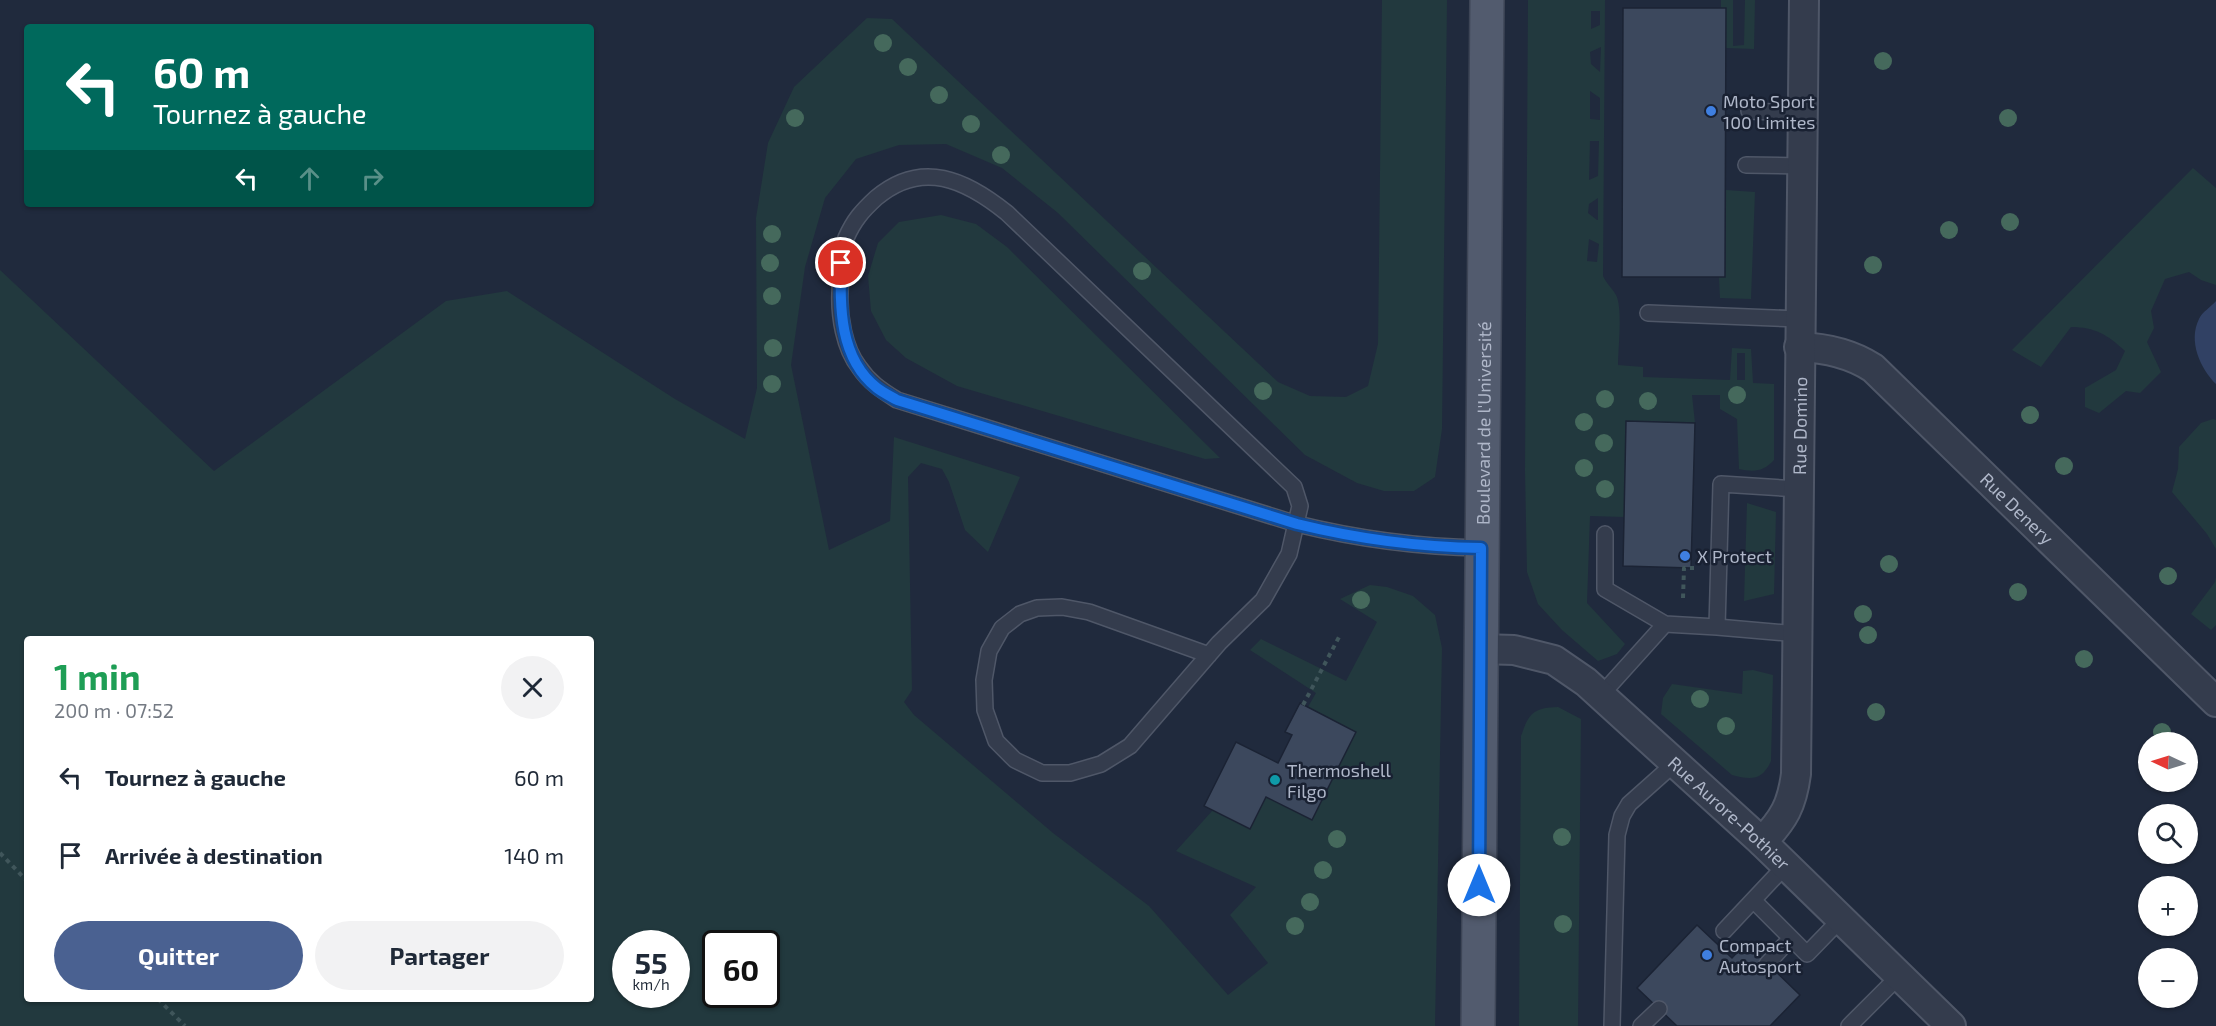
<!DOCTYPE html>
<html lang="fr">
<head>
<meta charset="utf-8">
<style>
  body { margin:0; font-family:"Exo 2",sans-serif; background:#f2f2f3; color:#1f2937; height:100vh; display:flex; flex-direction:column; font-size:22px; white-space:nowrap }
  * { box-sizing:border-box; margin:0 }
  p { font-size:20px; color:#747a83 }
  .icon { flex:none; width:33px; height:33px; fill:none; stroke:currentColor; stroke-width:2; stroke-linecap:round; stroke-linejoin:round }
  .map { position:relative; flex:1; overflow:hidden }
  .details { position:absolute; left:24px; top:636px; width:570px; height:366px; display:flex; flex-direction:column; background:#fff; border-radius:6px; box-shadow:0 2px 4px #0004 }
  .details>* { flex:none }
  .hud { position:absolute; left:24px; top:24px; width:570px; height:183px; border-radius:6px; box-shadow:0 2px 4px #0004; background:#00695c; color:#fff; overflow:hidden }
  .needle { width:39px; rotate:274deg }
  .tools { position:absolute; left:2138px; top:732px; display:grid; gap:12px }
  .tools a { display:grid; place-items:center; width:60px; height:60px; border-radius:50%; background:#fff; box-shadow:0 2px 4px #0004; font-size:30px }
  .speed { position:absolute; left:612px; top:930px; display:flex; gap:12px; font-size:30px; font-weight:700; text-align:center }
  .speed>* { display:grid; place-content:center; width:78px; height:78px; border-radius:50%; background:#fff; box-shadow:0 2px 4px #0004; line-height:1 }
  .speed small { font-size:15px; font-weight:400 }
  .speed .limit { border:3px solid #111; border-radius:9px; background:#fff; color:#111 }
  .pin { position:absolute; display:grid; place-items:center; width:51px; height:51px; color:#fff; margin:-26px; border:3px solid #fff; border-radius:50%; box-shadow:0 2px 6px #0007 }
  .me { position:absolute; width:66px; margin:-33px; rotate:0deg; stroke-linejoin:round; filter:drop-shadow(0 0 4px #0008) }
  .turn { display:flex; align-items:center; gap:21px; height:126px; padding:0 30px; font-size:27px }
  .turn .icon { width:78px; height:78px; stroke-width:2.5 }
  .turn b { display:block; font-size:42px; line-height:51px }
  .lanes { display:flex; align-items:center; height:57px; padding:0 30px; background:#0003; justify-content:center; gap:30px; direction:ltr }
  .lanes .off { opacity:.35 }
  .round { display:grid; place-items:center; flex:none; width:63px; height:63px; border-radius:32px; background:#f2f2f3 }
  .head { display:flex; align-items:center; justify-content:space-between; height:102px; padding:0 30px }
  h1 { font-size:36px; font-weight:700; line-height:45px; color:#1e9e55 }
  .primary-button { display:flex; gap:12px; margin-top:auto; padding:12px 30px }
  .primary-button a { flex:1; height:69px; border-radius:36px; background:#4a6191; color:#fff; font-size:24px; font-weight:700; line-height:69px; text-align:center }
  .primary-button a+a { background:#f2f2f3; color:#1f2937 }
  ul { padding:0; list-style:none }
  li { display:flex; align-items:center; gap:18px; height:78px; padding:0 30px }
  li div { flex:1 }
  li b { display:block; font-size:22px }
  li em { font-style:normal }
  .map>svg:first-child { display:block }
  .green { fill:#22393e; fill-rule:evenodd }
  .water { fill:#314164 }
  .building { fill:#3c485d; stroke:#1b2334; stroke-width:1.5 }
  .lines { fill:none; stroke-linecap:round; stroke-linejoin:round }
  .lane-casing { stroke:#4f5768; stroke-width:18 }
  .street-casing { stroke:#4f5768; stroke-width:32 }
  .primary-casing { stroke:#3d4556; stroke-width:36 }
  .path { stroke:#40565b; stroke-width:4; stroke-dasharray:4.5 4.5; stroke-linecap:butt }
  .lane { stroke:#343c4d; stroke-width:15 }
  .street { stroke:#343c4d; stroke-width:28 }
  .primary { stroke:#525b6e; stroke-width:33 }
  .tree { fill:#45695c }
  .route-casing { stroke:#114b97; stroke-width:15 }
  .route { stroke:#1a73e8; stroke-width:10 }
  .shop-dot { fill:#3f7fe0; stroke:#192132; stroke-width:2 }
  .culture-dot { fill:#0f9aa8; stroke:#192132; stroke-width:2 }
  .labels { text-anchor:middle; dominant-baseline:central; stroke-width:5; stroke-linejoin:round; paint-order:stroke }
  .poi-label { font-size:18px; fill:#afb7c9; stroke:#192132; text-anchor:start }
  .street-label { font-size:18px; fill:#afb7c9; stroke:#192132 }
</style>
</head>
<body>
<div class="map">
<svg width="2216" height="1026" viewBox="0 0 2216 1026">
  <rect width="100%" height="100%" fill="#202a3d"/>
  <path class="green" d="M1382,0H1447L1442,429L1435,477L1414,491H1384L1357,483L1305,455L1058,213L1002,168L946,144L899,145L856,159L825,198L805,267L791,365L829,550L890,521L894,437L1020,477L988,552L965,530L949,482L942,469L921,463L908,477L912,690L904,702L914,715L1053,833L1149,906L1228,995L1268,963L1230,915L1256,887L1176,851L1213,810L1266,797L1312,820L1356,732L1308,707L1316,693L1250,650L1261,639L1346,681L1377,622L1340,599L1370,585L1387,587L1413,596L1435,615L1442,648L1435,1026H0V270L214,471L446,301L507,291L675,399L745,439L757,388L756,218L768,143L794,87L867,18L892,19L1278,382L1310,396L1346,397L1368,386L1378,344ZM27,639H591V999H27ZM626,944H676V994H626ZM716,944H766V994H716Z
    M1528,0H1605L1603,276C1606,283 1612,288 1616,295C1623,308 1618,349 1618,365L1643,367V377L1730,380L1732,348L1751,349L1753,383L1774,384V460C1763,472 1754,472 1739,469L1737,419L1720,409V395H1692L1695,423L1626,421L1624,517L1590,516L1587,603L1625,644L1617,654L1598,661L1562,630L1538,604L1527,572L1525,471ZM1591,11H1600V25L1591,29ZM1601,47L1600,72L1591,64L1590,52ZM1590,91L1600,98V120L1590,119ZM1590,141H1599L1598,176L1589,180ZM1598,198V220H1597L1588,213L1589,204ZM1589,239L1599,244L1597,262L1587,261ZM1737,353H1745V380H1737Z
    M1721,0H1733V46L1744,45L1745,0H1755L1754,49L1726,48V8H1721Z
    M2193,168L2216,188V285L2201,280L2189,272L2165,279L2151,311L2154,328L2147,342L2161,372L2140,393L2126,391L2099,413L2085,407V388L2116,370L2125,351C2108,335 2095,327 2071,327L2041,367L2012,350Z
    M1726,190L1755,192L1751,299L1720,298L1719,277H1725Z
    M941,215L976,224L1007,247L1220,458L1205,459L957,386L906,358L886,340L871,311L868,276L878,243L899,222Z
    M2213,419L2216,420V549L2207,534L2172,492L2178,469L2179,447L2201,423Z
    M1747,503L1776,512L1774,594L1744,601Z
    M2216,577V625L2211,630L2191,614L2215,582Z
    M1753,670L1773,675L1771,761C1762,781 1751,780 1732,775L1661,714L1663,698L1672,684L1742,694L1743,671Z
    M1558,707L1581,719L1578,1026H1519L1521,736C1529,713 1533,708 1558,707Z"/>
  <path class="water" d="M2216,301V384C2200,368 2188,341 2199,319C2202,312 2211,307 2216,301Z"/>
  <path class="building" d="M1623,8H1726L1725,277H1622Z
    M1626,421L1695,423L1691,568L1623,566Z
    M1300,703L1356,732L1312,820L1266,797L1250,829L1204,806L1236,742L1278,763L1292,735L1285,732Z
    M1697,925L1732,958L1746,943L1800,995L1770,1026H1677L1637,988Z"/>
  <g class="lines">
    <g class="lane-casing">
      <path id="lane" d="M1749,111L1803,113
        M1746,165L1802,166
        M1648,313L1800,319
        M1605,534V589L1665,624
        M1798,634L1717,627L1721,484L1799,489
        M1209,655L1089,612L1062,607L1037,608L1020,614L1002,628L989,651L984,680L985,710L996,741L1015,760L1042,773H1070L1101,764L1130,746L1219,643L1263,600L1289,554L1300,506L1294,487L1007,213C966,180 922,159 876,198C862,211 854,220 846,238C840,255 841,275 840,293C839,316 844,348 859,367C869,382 881,390 897,400L1297,524C1358,539 1418,547 1481,548
        M1601,695L1665,624L1717,627
        M1753,900L1807,954L1841,919
        M1724,931L1786,865
        M1767,964L1791,938
        M1612,1026L1617,835L1622,816L1629,804L1675,763
        M1641,1026L1659,1009
        M1849,1026L1899,976"/>
    </g>
    <g class="street-casing">
      <g id="street">
        <path id="s1" d="M1799,347C1826,348 1850,353 1873,368L2216,702"/>
        <path id="s2" d="M1480,649L1514,650L1554,660L1586,682L1762,842L1951,1026"/>
        <path id="s3" d="M1762,842C1784,819 1792,805 1796,774L1804,0"/>
      </g>
    </g>
    <g class="primary-casing">
      <g id="primary">
        <path id="s4" d="M1478,1026L1487,0"/>
      </g>
    </g>
    <path class="path" d="M1683,598L1684,568H1694
      M1303,705L1339,637
      M0,853L27,881
      M158,999L185,1026"/>
    <use href="#lane" class="lane"/>
    <use href="#street" class="street"/>
    <use href="#primary" class="primary"/>
  </g>
  <g class="tree">
    <circle cx="883" cy="43" r="9"/>
    <circle cx="1883" cy="61" r="9"/>
    <circle cx="908" cy="67" r="9"/>
    <circle cx="939" cy="95" r="9"/>
    <circle cx="795" cy="118" r="9"/>
    <circle cx="2008" cy="118" r="9"/>
    <circle cx="971" cy="124" r="9"/>
    <circle cx="1001" cy="155" r="9"/>
    <circle cx="2010" cy="222" r="9"/>
    <circle cx="1949" cy="230" r="9"/>
    <circle cx="772" cy="234" r="9"/>
    <circle cx="770" cy="263" r="9"/>
    <circle cx="1873" cy="265" r="9"/>
    <circle cx="1142" cy="271" r="9"/>
    <circle cx="772" cy="296" r="9"/>
    <circle cx="773" cy="348" r="9"/>
    <circle cx="772" cy="384" r="9"/>
    <circle cx="1263" cy="391" r="9"/>
    <circle cx="1737" cy="395" r="9"/>
    <circle cx="1605" cy="399" r="9"/>
    <circle cx="1648" cy="401" r="9"/>
    <circle cx="2030" cy="415" r="9"/>
    <circle cx="1584" cy="422" r="9"/>
    <circle cx="1604" cy="443" r="9"/>
    <circle cx="2064" cy="466" r="9"/>
    <circle cx="1584" cy="468" r="9"/>
    <circle cx="1605" cy="489" r="9"/>
    <circle cx="1889" cy="564" r="9"/>
    <circle cx="2168" cy="576" r="9"/>
    <circle cx="2018" cy="592" r="9"/>
    <circle cx="1361" cy="600" r="9"/>
    <circle cx="1863" cy="614" r="9"/>
    <circle cx="1868" cy="635" r="9"/>
    <circle cx="2084" cy="659" r="9"/>
    <circle cx="1700" cy="699" r="9"/>
    <circle cx="1876" cy="712" r="9"/>
    <circle cx="1726" cy="726" r="9"/>
    <circle cx="2162" cy="732" r="9"/>
    <circle cx="1562" cy="837" r="9"/>
    <circle cx="1337" cy="839" r="9"/>
    <circle cx="1323" cy="870" r="9"/>
    <circle cx="1310" cy="902" r="9"/>
    <circle cx="1563" cy="924" r="9"/>
    <circle cx="1295" cy="926" r="9"/>
  </g>
  <g class="lines">
    <g class="route-casing">
      <path id="route" d="M841,263C840,307 839,358 877,388C882,392 890,396 897,400L1297,524C1358,539 1418,547 1481,548L1479,885"/>
    </g>
    <use href="#route" class="route"/>
  </g>
  <g class="shop-dot">
    <circle cx="1711" cy="111" r="6"/>
    <circle cx="1685" cy="556" r="6"/>
    <circle cx="1707" cy="955" r="6"/>
  </g>
  <circle class="culture-dot" cx="1275" cy="780" r="6"/>
  <g class="labels">
    <g class="poi-label">
      <text x="1723" y="101">Moto Sport<tspan x="1723" dy="21">100 Limites</tspan></text>
      <text x="1697" y="556">X Protect</text>
      <text x="1287" y="770">Thermoshell<tspan x="1287" dy="21">Filgo</tspan></text>
      <text x="1719" y="945">Compact<tspan x="1719" dy="21">Autosport</tspan></text>
    </g>
    <g class="street-label">
      <text stroke="none"><textPath href="#s4" startOffset="603">Boulevard de l'Université</textPath></text>
      <text stroke="none"><textPath href="#s3" startOffset="426">Rue Domino</textPath></text>
      <text stroke="none"><textPath href="#s1" startOffset="279">Rue Denery</textPath></text>
      <text stroke="none"><textPath href="#s2" startOffset="308">Rue Aurore-Pothier</textPath></text>
    </g>
  </g>
</svg>
<div class="tools">
<a><svg class="needle" viewBox="-14 -14 28 28"><path d="M0-13l5 13h-10z" fill="#e53935"/><path d="M0 13l5-13h-10z" fill="#747a83"/></svg></a>
<a><svg class="icon" aria-label="search" viewBox="0 0 24 24"><circle cx="10" cy="10" r="6"/><path d="M15 15l6 6"/></svg></a>
<a>+</a>
<a>−</a>
</div>
<div class="speed"><div>55<small>km/h</small></div><div class="limit">60</div></div>
<div class="pin" style="left:841px;top:263px;background:#d93025"><svg class="icon" aria-label="arrive" viewBox="0 0 24 24"><path d="M6 21V4h12l-3 4 3 4H6"/></svg></div>
<svg class="me" style="left:1479px;top:885px" viewBox="-20 -20 40 40"><circle r="19" fill="#fff"/><path d="M0-13L10 11 0 6-10 11z" fill="#1a73e8"/></svg>
<div class="hud">
<div class="turn"><svg class="icon" aria-label="left" viewBox="0 0 24 24"><path d="M17 20v-9H6M10 6l-5 5 5 5"/></svg><div><b>60 m</b>Tournez à gauche</div></div>
<div class="lanes"><svg class="icon" aria-label="left" viewBox="0 0 24 24"><path d="M17 20v-9H6M10 6l-5 5 5 5"/></svg><svg class="icon off" aria-label="ahead" viewBox="0 0 24 24"><path d="M12 20V5M6 11l6-6 6 6"/></svg><svg class="icon off" aria-label="right" viewBox="0 0 24 24"><path d="M7 20v-9h11M14 6l5 5-5 5"/></svg></div>
</div>
<section class="details">
<div class="head"><div><h1>1 min</h1><p>200 m · 07:52</p></div><a class="round"><svg class="icon" aria-label="close" viewBox="0 0 24 24"><path d="M6 6l12 12M18 6L6 18"/></svg></a></div>
<ul>
<li><svg class="icon" aria-label="left" viewBox="0 0 24 24"><path d="M17 20v-9H6M10 6l-5 5 5 5"/></svg><div><b>Tournez à gauche</b></div><em>60 m</em></li>
<li><svg class="icon" aria-label="arrive" viewBox="0 0 24 24"><path d="M6 21V4h12l-3 4 3 4H6"/></svg><div><b>Arrivée à destination</b></div><em>140 m</em></li>
</ul>
<div class="primary-button"><a>Quitter</a><a>Partager</a></div>
</section>
</div>
</body>
</html>
